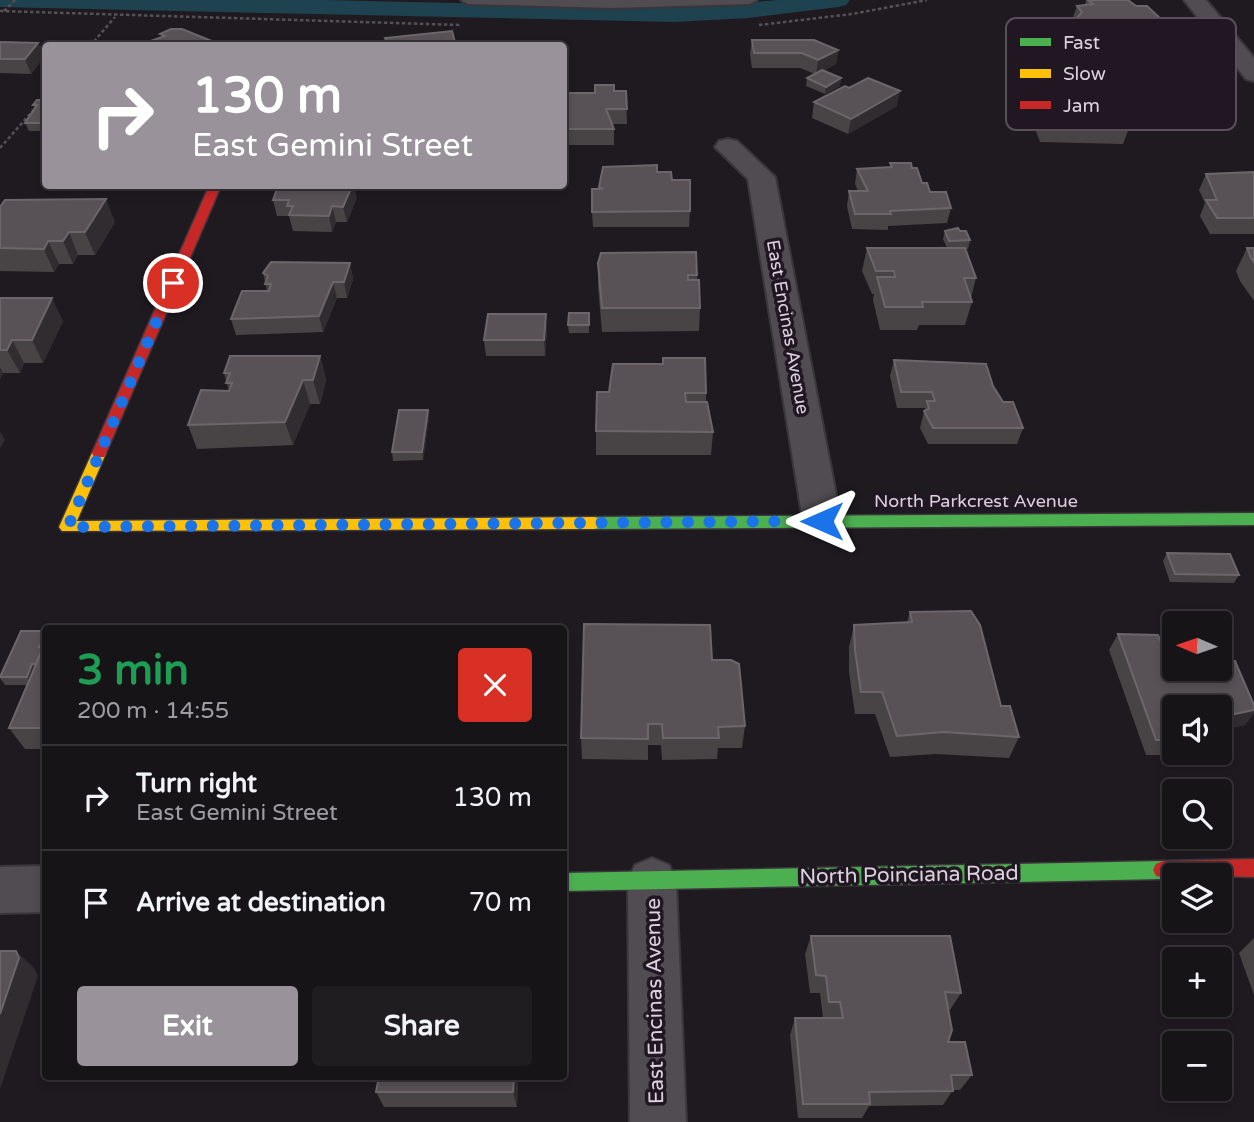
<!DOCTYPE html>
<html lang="en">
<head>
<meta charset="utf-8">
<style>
  body { margin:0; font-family:"Varela Round",sans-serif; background:#201d21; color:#f1f3f6; height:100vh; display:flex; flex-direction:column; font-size:26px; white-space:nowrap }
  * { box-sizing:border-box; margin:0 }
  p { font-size:23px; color:#9e9ea2 }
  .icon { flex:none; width:38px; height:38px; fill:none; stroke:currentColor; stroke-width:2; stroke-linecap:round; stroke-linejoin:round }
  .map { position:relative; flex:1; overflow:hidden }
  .drawer { position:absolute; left:42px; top:625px; width:525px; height:455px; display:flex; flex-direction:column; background:#171418; border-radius:7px; box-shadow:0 4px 10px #0003,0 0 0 2px #363337 }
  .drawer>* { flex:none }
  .hud { position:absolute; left:42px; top:42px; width:525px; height:147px; border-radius:7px; box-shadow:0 4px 10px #0003,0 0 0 2px #363337; background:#99929a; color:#fff; overflow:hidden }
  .needle { width:46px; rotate:272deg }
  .fabs { position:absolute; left:1162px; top:611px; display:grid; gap:14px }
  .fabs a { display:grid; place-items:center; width:70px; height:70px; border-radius:7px; background:#171418; box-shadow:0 4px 10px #0003,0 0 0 2px #363337; font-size:35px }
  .pin { position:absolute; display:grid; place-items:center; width:60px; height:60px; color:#fff; margin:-30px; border:4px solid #fff; border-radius:50%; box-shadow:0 2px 7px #0007 }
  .me { position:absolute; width:77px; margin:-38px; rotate:270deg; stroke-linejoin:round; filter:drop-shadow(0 0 5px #0008) }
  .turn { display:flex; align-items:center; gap:24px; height:147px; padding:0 35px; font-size:32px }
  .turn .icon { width:91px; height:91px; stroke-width:2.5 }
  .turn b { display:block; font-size:49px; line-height:60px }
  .round { display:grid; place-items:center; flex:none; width:74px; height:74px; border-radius:7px; background:#201d21 }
  .overview { display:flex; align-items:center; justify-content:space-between; height:119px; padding:0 35px }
  h1 { font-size:42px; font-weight:700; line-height:52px; color:#1e9e55 }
  .button { display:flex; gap:14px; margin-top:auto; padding:14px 35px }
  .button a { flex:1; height:80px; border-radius:7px; background:#99929a; color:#fff; font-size:28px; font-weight:700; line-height:80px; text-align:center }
  .button a+a { background:#201d21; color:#f1f3f6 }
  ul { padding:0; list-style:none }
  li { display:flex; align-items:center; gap:21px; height:105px; padding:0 35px; border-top:2px solid #363337 }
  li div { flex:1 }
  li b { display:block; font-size:26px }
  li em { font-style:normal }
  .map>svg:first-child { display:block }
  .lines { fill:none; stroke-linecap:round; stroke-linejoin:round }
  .canal { fill:#1f4250; fill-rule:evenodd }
  .lane-casing { stroke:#3a363b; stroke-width:4 }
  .street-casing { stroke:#3a363b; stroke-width:4 }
  .fast-casing { stroke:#3a363b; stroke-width:3 }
  .slow-casing { stroke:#3a363b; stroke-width:3 }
  .jam-casing { stroke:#3a363b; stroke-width:3 }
  .path { stroke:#545155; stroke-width:2.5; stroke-dasharray:3.5 2.5; stroke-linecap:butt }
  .lane { fill:#504c51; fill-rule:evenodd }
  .street { fill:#504c51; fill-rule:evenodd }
  .fast { fill:#4caf50; fill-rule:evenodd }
  .slow { fill:#ffc107; fill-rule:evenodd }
  .jam { fill:#c62828; fill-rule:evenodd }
  .wall { fill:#484345 }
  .shaded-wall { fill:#312c30 }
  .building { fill:#585256; stroke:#6c666b; stroke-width:2 }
  .route { stroke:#1a73e8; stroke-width:12; stroke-dasharray:0 21.6 }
  .labels { text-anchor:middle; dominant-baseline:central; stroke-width:7; stroke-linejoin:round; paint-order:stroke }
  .street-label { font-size:18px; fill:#dad3dc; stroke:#201723 }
  .near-street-label { font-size:21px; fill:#dad3dc; stroke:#201723 }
  .key { fill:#201723; stroke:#584f5a; stroke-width:2 }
  .key-label { font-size:19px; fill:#dad3dc }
</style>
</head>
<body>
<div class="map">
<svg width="1254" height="1122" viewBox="0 0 1254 1122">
  <rect width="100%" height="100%" fill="#1f1a20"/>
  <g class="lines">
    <path class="canal" d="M0,0H324L674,8L779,0H850L846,5L838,7L748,18L674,22L0,7Z"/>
    <g class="lane-casing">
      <path id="lane" d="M461,0H757L750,4L611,8L468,4Z"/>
    </g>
    <g class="street-casing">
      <path id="street" d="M1184,0H1206L1254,58V81L1246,79Z
        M728,139L737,141L775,177L841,521L835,531L822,535L809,531L803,521L748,179L715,147L719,141Z
        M652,858L669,865L676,881L686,1122H630L628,881L635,865Z
        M46,866V912L0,913V867Z"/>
    </g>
    <g class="fast-casing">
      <path id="fast" d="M1254,513V525L595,529L587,523L595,517Z
        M1163,861L1170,864L1173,870L1170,876L1163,879L564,891V873Z"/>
    </g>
    <g class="slow-casing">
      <path id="slow" d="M99,448L106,453L77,521L595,517L603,523L595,529L62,531L59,527L92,453Z"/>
    </g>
    <g class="jam-casing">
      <path id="jam" d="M209,186H221L106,453L104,457H94L92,453Z
        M1254,859V877L1174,875V879L1156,876L1153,870L1156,864L1163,861Z"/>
    </g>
    <path class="path" d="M0,11L460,25
      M4,11L15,0
      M759,25L852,14L927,0
      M90,46L115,17
      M0,148L46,96"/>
    <use href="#lane" class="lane"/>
    <use href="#street" class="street"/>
    <use href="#fast" class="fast"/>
    <use href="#slow" class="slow"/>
    <use href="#jam" class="jam"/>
  </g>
  <path class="wall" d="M1086,0H1128L1165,23L1160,38L1088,43L1079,40L1072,33L1075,23L1072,20L1077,6L1085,5Z
    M752,40L838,50L836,64L823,71L841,78L840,86L825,94L806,86L807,78L815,74L800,68H752L750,54Z
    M0,42L38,43L44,57L31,74L0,73Z
    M1086,60L1083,68L1066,77L1053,71L1055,63Z
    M1117,60L1141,66L1190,83L1188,89L1194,99L1190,109L1191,111L1185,127L1148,126L1141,113H1132L1112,75Z
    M614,91H626L627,124H612L614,129V145H564V93H595Z
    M46,100V131H29L25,123L35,110L33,105Z
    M814,102L897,106L848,134L812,118Z
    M1036,106L1092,107L1129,128L1123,144L1040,142L1032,121Z
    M890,163L912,168L922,183L930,192L951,208L947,223L888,226V230L852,229L847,206L849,191H858L855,184L857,169L890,168Z
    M657,172L672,180L690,211L689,227H593L592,212L599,187Z
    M1254,172V234H1210L1200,216L1205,203L1199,190L1206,174Z
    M357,197L347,222H336L332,232L293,231L289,216H277L273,200Z
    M0,207L115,222L95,255H78L73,264H59L54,272L0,271Z
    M945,231H960L970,240L968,249H965L976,278L971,298L972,302L965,325H919L917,330H880L873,300L874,294H872L862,271L867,248H947L943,239Z
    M1247,248H1254V301L1240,281L1236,271Z
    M350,263L353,279L347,298H337L323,332L236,335L231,319L267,291L263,273Z
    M598,263L697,275L700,308L699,331L602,332L598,286Z
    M0,298L63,321L43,363H24L20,373H3L0,379Z
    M589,313V333H569L568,325Z
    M547,330L545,356H486L484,340Z
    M320,356L326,380L320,404H310L293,445L197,449L188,425L229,391L224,373Z
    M894,360L993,386L1023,428L1017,444H928L920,428L925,408H897L890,376Z
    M597,392L706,393V402L713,432L711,455H596V431Z
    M428,410L429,418L423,460L393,461L392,452Z
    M1167,553L1239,575L1234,583L1170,582L1163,561Z
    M910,612L1001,706L1019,737L1009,758L936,754L890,757L875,714H855L849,672V647L854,625L907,622Z
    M46,631V749H25L9,728L27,685H5L0,678V675Z
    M1118,634L1163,647L1254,705V713L1245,725L1221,730L1224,741L1220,746V707H1174V752H1215L1213,755H1146L1109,650Z
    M712,660L745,726L742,748H718L717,759L662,760L661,745H648V760L582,759L581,738Z
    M811,936L961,993L950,1010H948V1042L972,1075L960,1090H953L943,1105L869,1106L862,1118H798L790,1035L795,1018H823L820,993H810L805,954Z
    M1254,938V995L1239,953Z
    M518,1076L517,1107H384L376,1092Z"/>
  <path class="shaded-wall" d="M38,43L44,57L31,74L25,59Z
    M838,50L836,64L816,75L818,60Z
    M1086,60L1083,68L1066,77L1069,69Z
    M841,78L840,86L825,94L826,87Z
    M900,91L897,106L848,134L851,119Z
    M352,186H354L357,197L347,222L343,207Z
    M106,199L115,222L95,255L85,232Z
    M332,206L336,222L332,232L329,216Z
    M69,232L78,255L73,264L63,241Z
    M48,241L59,264L54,272L44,249Z
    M350,263L353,279L347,298L344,282Z
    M333,282L337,298L323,332L319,316Z
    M52,298L63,321L43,363L32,340Z
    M546,314L547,330L545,356L544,340Z
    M12,340L24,363L20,373L7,350Z
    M320,356L326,380L320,404L313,380Z
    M0,367L3,373L0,379Z
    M303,380L310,404L293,445L285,422Z
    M428,410L429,418L423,460L422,452Z
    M0,431L5,440L0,448Z
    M46,634V653L39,647Z
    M32,664L37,672L32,685L27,677Z
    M1254,710V713L1245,725L1220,730V717Z
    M16,951L34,968L38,976L0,1089V1014Z
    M514,1076H518L517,1107L513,1092Z"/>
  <path class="building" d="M1088,0H1128L1136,6H1147L1165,23L1093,28L1083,25L1077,18L1082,12L1077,6L1093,4Z
    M171,29H182L224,46H130L141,41L145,43L165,36L160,34Z
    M452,31L456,46H389L385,38Z
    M752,40H814L838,50L818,60L802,53H754Z
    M0,42L38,43L25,59H0Z
    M822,70L841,78L826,87L807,78Z
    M868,78L900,91L851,119L814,102L845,86L849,88Z
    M595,85H614V91H626L627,109H606L614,129H564V93H595Z
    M37,100H46V123H25L37,105H33Z
    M890,163H911L912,168H917L922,183H927L930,192H946L951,208L890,211L891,214H855L849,191H868L857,169L892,167Z
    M657,165V172H671L672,180H690V211L592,212V189H603L599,187L603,167Z
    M1254,172V218H1217L1206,200H1217L1206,174Z
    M278,186H352L343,207L332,206L329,216L289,215L293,206H287L289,200H273Z
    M106,199L85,232H69L63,241H48L44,249L0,248V207L5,200Z
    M958,228L960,231H966L970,240L949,241L945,231Z
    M867,248H965L976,278H964L972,302H922L923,307H885L877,277H895L894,271H876Z
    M1247,248H1254V262L1251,258Z
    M696,252L697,275H688V280H699L700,308H602L598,263L601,253Z
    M271,262L350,263L344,282H333L319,316L231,319L242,291H269L271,284H265L268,276L263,273Z
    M0,298H52L32,340H12L7,350H0Z
    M569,313H589V325H568Z
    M488,314H546L544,340H484Z
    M230,356H320L313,380H303L285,422L188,425L201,390L229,391L232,383H226L230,373H224Z
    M663,358H705L706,393H685L686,402H707L713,432L596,431L597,392H609L613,364H663Z
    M894,360L986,364L993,386L1003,402H1013L1023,428H933L924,411L929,409L927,401H935L932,392H901Z
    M399,410H428L422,452H392Z
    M1167,553L1230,554L1239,575L1175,574Z
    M971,611L980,625L1001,706H1010L1019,737L944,732L897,736L882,692H861L855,650L854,625L912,622L910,612Z
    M584,624L710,625L712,660H731L739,664L745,726L718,727L719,738H663L662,724H648V739L581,738Z
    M392,627H438V628Z
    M21,631H46V634L39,647H43L36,664H32L27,677H0Z
    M1118,634L1158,635L1163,647H1174V668H1220V661H1235L1254,705V710L1220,717V707H1174V740H1156Z
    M46,641V727L45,728H9Z
    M1220,724L1224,741H1220Z
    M811,936H950L961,993L945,992L952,1030L948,1042H965L972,1075H951L953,1091L869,1092L870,1104H803L795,1018H843L840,1002H829L826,976L816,975Z
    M0,951H16L19,958L0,1014Z
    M379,1076H514L513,1092H376Z"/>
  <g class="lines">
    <path class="route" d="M173,283L68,527L822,521"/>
  </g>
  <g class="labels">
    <g class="street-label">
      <text transform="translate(788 327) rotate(80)">East Encinas Avenue</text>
      <text x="976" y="501">North Parkcrest Avenue</text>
    </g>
    <g class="near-street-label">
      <text transform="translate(909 875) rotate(-1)">North Poinciana Road</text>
      <text transform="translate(655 1001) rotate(-91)">East Encinas Avenue</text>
    </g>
  </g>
  <rect x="1006" y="18" width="230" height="112" rx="10" class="key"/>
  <rect x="1020" y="38" width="31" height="8" fill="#4caf50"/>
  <rect x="1020" y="69" width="31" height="9" fill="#ffc107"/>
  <rect x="1020" y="101" width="31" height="8" fill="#c62828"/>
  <g class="key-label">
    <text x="1063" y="49">Fast</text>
    <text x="1063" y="80">Slow</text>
    <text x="1063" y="112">Jam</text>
  </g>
</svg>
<div class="fabs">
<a><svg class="needle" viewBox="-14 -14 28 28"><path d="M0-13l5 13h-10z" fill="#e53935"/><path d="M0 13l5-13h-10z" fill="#9e9ea2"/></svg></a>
<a><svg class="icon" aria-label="sound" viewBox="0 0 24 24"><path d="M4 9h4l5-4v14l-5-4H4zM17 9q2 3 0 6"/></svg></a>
<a><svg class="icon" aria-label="search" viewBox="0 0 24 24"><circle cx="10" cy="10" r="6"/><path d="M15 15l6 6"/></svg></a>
<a><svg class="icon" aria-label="layers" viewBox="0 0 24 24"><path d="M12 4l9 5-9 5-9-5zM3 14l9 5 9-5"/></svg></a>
<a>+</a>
<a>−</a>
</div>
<div class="pin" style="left:173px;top:283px;background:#d93025"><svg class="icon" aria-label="arrive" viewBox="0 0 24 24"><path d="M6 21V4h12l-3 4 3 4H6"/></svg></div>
<svg class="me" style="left:822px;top:521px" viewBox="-20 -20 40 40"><path d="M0-17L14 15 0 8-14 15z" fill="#1a73e8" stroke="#fff" stroke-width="4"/></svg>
<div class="hud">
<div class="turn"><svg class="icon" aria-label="right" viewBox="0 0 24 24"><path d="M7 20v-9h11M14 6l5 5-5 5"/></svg><div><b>130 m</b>East Gemini Street</div></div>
</div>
<section class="drawer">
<div class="overview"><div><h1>3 min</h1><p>200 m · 14:55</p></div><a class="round" style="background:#d93025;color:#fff"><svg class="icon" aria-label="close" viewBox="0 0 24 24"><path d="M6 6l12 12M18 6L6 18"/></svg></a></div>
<ul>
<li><svg class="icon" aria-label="right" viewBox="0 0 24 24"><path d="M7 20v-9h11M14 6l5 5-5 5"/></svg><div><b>Turn right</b><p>East Gemini Street</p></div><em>130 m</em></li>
<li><svg class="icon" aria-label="arrive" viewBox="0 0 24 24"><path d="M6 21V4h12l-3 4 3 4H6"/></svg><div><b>Arrive at destination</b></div><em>70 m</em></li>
</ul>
<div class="button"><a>Exit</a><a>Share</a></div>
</section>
</div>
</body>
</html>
